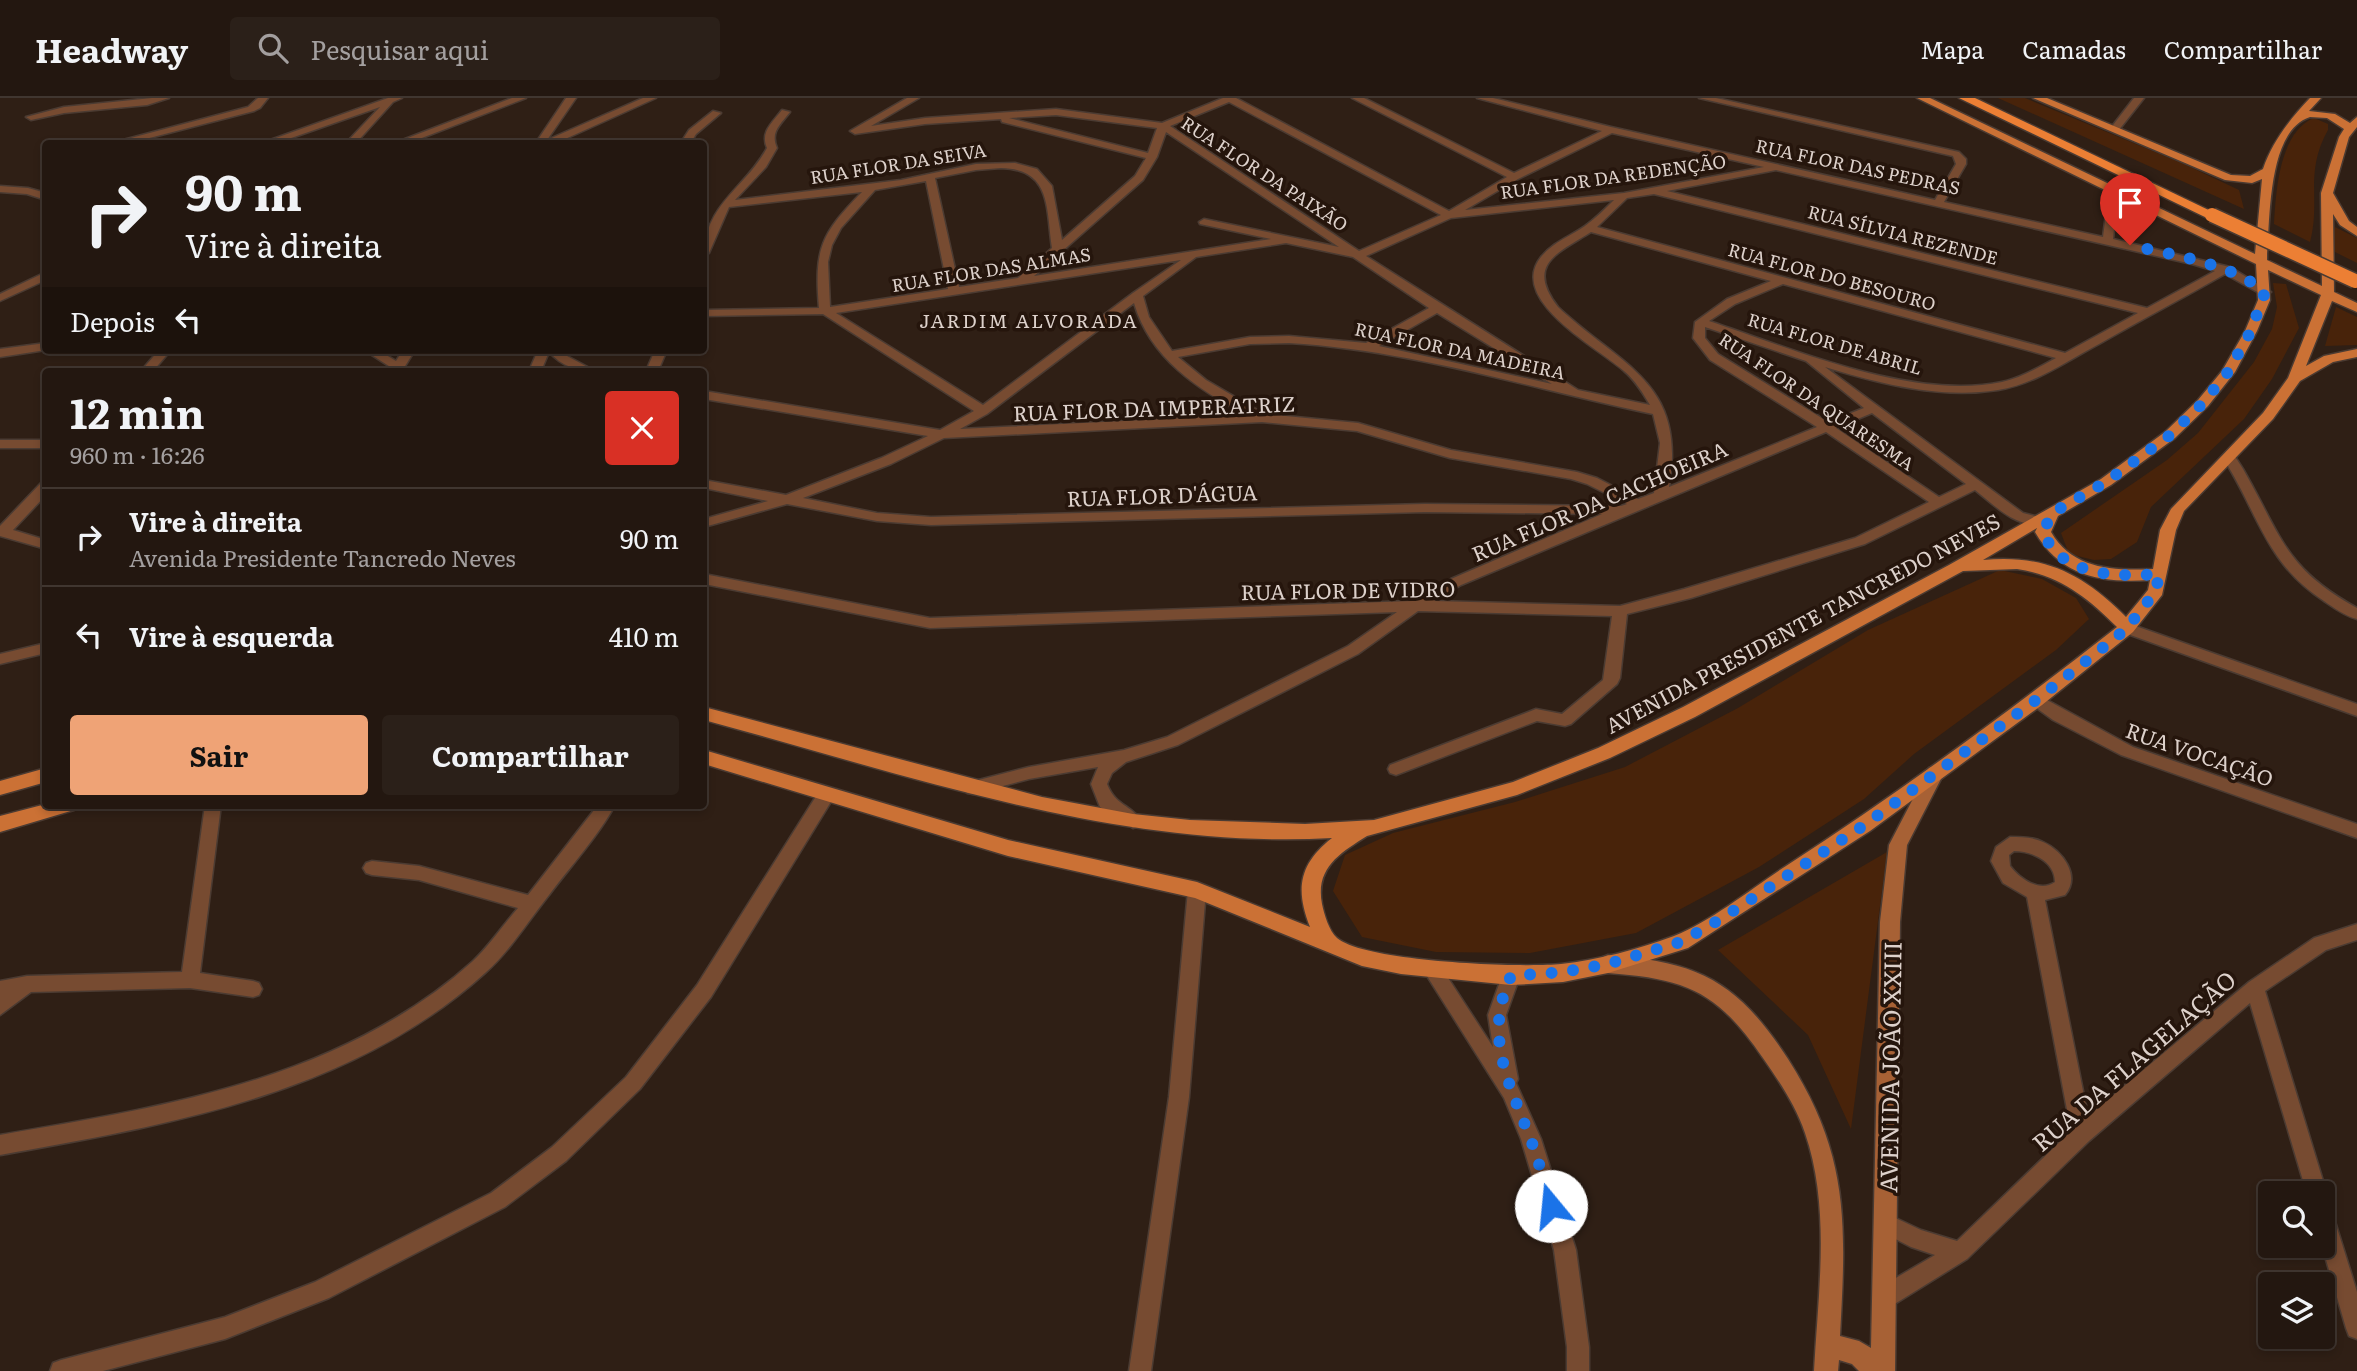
<!DOCTYPE html>
<html lang="pt">
<head>
<meta charset="utf-8">
<style>
  body { margin:0; font-family:Literata,serif; background:#2b2019; color:#f1f3f6; height:100vh; display:flex; flex-direction:column; font-size:26px; white-space:nowrap }
  * { box-sizing:border-box; margin:0 }
  p { font-size:23px; color:#a39f9f }
  .icon { flex:none; width:38px; height:38px; fill:none; stroke:currentColor; stroke-width:2; stroke-linecap:round; stroke-linejoin:round }
  .map { position:relative; flex:1; overflow:hidden }
  .drawer { position:absolute; left:42px; top:270px; width:665px; height:441px; display:flex; flex-direction:column; background:#231710; border-radius:7px; box-shadow:0 4px 10px #0003,0 0 0 2px #403630 }
  .drawer>* { flex:none }
  .hud { position:absolute; left:42px; top:42px; width:665px; height:214px; border-radius:7px; box-shadow:0 4px 10px #0003,0 0 0 2px #403630; background:#231710; color:#f1f3f6; overflow:hidden }
  .tools { position:absolute; left:2258px; top:1083px; display:grid; gap:14px }
  .tools a { display:grid; place-items:center; width:77px; height:77px; border-radius:7px; background:#231710; box-shadow:0 4px 10px #0003,0 0 0 2px #403630; font-size:35px }
  .pin { position:absolute; display:grid; place-items:center; width:60px; height:60px; color:#fff; margin:-72px -30px; border-radius:50% 50% 50% 0; rotate:-45deg; box-shadow:0 0 7px #0007 }
  .pin .icon { rotate:45deg }
  .me { position:absolute; width:77px; margin:-38px; rotate:343deg; stroke-linejoin:round; filter:drop-shadow(0 0 5px #0008) }
  .turn { display:flex; align-items:center; gap:24px; height:147px; padding:0 28px; font-size:32px }
  .turn .icon { width:91px; height:91px; stroke-width:2.5 }
  .turn b { display:block; font-size:49px; line-height:60px }
  .then { display:flex; align-items:center; height:66px; padding:0 28px; background:#0003; gap:14px; font-size:26px }
  .round { display:grid; place-items:center; flex:none; width:74px; height:74px; border-radius:7px; background:#2b2019 }
  .summary { display:flex; align-items:center; justify-content:space-between; height:119px; padding:0 28px }
  h1 { font-size:42px; font-weight:700; line-height:52px }
  .action { display:flex; gap:14px; margin-top:auto; padding:14px 28px }
  .action a { flex:1; height:80px; border-radius:7px; background:#efa376; color:#111; font-size:28px; font-weight:700; line-height:80px; text-align:center }
  .action a+a { background:#2b2019; color:#f1f3f6 }
  ul { padding:0; list-style:none }
  li { display:flex; align-items:center; gap:21px; height:98px; padding:0 28px; border-top:2px solid #403630 }
  li div { flex:1 }
  li b { display:block; font-size:26px }
  li em { font-style:normal }
  header { display:flex; align-items:center; gap:42px; box-sizing:border-box; height:98px; padding:0 35px; background:#231710; border-bottom:2px solid #403630 }
  header strong { font-size:33px }
  nav { display:flex; gap:38px; margin-inline-start:auto; font-size:24px }
  .search { width:490px; height:63px; background:#2b2019; display:flex; align-items:center; gap:18px; box-sizing:border-box; padding:0 24px; border-radius:7px; color:#a39f9f; font-size:26px }
  .map>svg:first-child { display:block }
  .green { fill:#48230a }
  .lines { fill:none; stroke-linecap:round; stroke-linejoin:round }
  .minor-casing { stroke:#4b3b32; stroke-width:3 }
  .secondary-casing { stroke:#4b3b32; stroke-width:3 }
  .primary-casing { stroke:#4b3b32; stroke-width:3 }
  .motorway-casing { stroke:#4b3b32; stroke-width:3 }
  .minor { fill:#774b31; fill-rule:evenodd }
  .secondary { fill:#a76135; fill-rule:evenodd }
  .primary { fill:#cb7135; fill-rule:evenodd }
  .motorway { fill:#ec7f34; fill-rule:evenodd }
  .motorway-bridge-casing { stroke:#4b3b32; stroke-width:17; stroke-linecap:butt }
  .motorway-bridge { stroke:#ec7f34; stroke-width:14 }
  .route { stroke:#1a73e8; stroke-width:12; stroke-dasharray:0 21.6 }
  .labels { text-anchor:middle; dominant-baseline:central; stroke-width:7; stroke-linejoin:round; paint-order:stroke }
  .far-street-label { font-size:18px; fill:#ddd1cb; stroke:#25150c }
  .far-neighbourhood-label { font-size:19px; letter-spacing:2px; fill:#ddd1cb; stroke:#25150c }
  .street-label { font-size:21px; fill:#ddd1cb; stroke:#25150c }
  .near-street-label { font-size:24px; fill:#ddd1cb; stroke:#25150c }
</style>
</head>
<body>
<header>
<strong>Headway</strong>
<div class="search"><svg class="icon" aria-label="search" viewBox="0 0 24 24"><circle cx="10" cy="10" r="6"/><path d="M15 15l6 6"/></svg>Pesquisar aqui</div>
<nav><a>Mapa</a><a>Camadas</a><a>Compartilhar</a></nav>
</header>
<div class="map">
<svg width="2357" height="1273" viewBox="0 0 2357 1273">
  <rect width="100%" height="100%" fill="#2f1f15"/>
  <path class="green" d="M1998,0H2025L2184,66L2239,92L2244,111Z
    M2314,20L2328,26V32C2304,75 2321,103 2310,144L2274,126C2276,94 2279,34 2314,20Z
    M2335,129L2357,140V165L2329,151Z
    M2273,185L2286,186L2299,230L2272,281L2244,321L2151,409L2137,444L2111,461L2094,462L2069,456L2061,435L2167,362L2198,335L2254,264L2272,231L2277,209Z
    M2336,209L2357,219V247L2325,248Z
    M2000,472L2042,481L2076,500L2089,521L2056,552L1914,656L1864,701L1759,769L1636,835L1530,855L1436,854L1362,839L1333,793L1345,757L1393,735L1515,704L1625,669L1738,610L1868,532Z
    M1887,754L1851,1031L1808,937L1718,852Z"/>
  <g class="lines">
    <g class="minor-casing">
      <path id="minor" d="M152,0H169L147,7L64,15L31,22L26,19L64,9Z
        M258,0H268L260,10L254,13L126,46H108L248,9Z
        M388,0H402L393,4L355,46H345L380,9L274,46H259Z
        M512,0H526L406,46H392Z
        M566,0H576L547,42L643,0H656L554,46H535Z
        M907,0H919L871,28L925,20L1056,11L1162,25L1223,0H1236L1449,113L1507,79L1352,0H1364L1514,75L1602,33L1477,0H1493L1611,29L1935,102L1956,66L1953,58L1699,0H1716L1959,54L1966,61V66L1944,104L2103,139L2109,93L2118,91L2113,141L2230,169L2271,194L2261,196L2225,176C2183,200 2141,222 2099,246C2067,263 2035,286 1998,292C1940,301 1881,286 1825,269L2023,415L2043,420L2045,423L2043,426C2017,431 1994,407 1975,392L1865,446L1691,500L1627,516L1620,580L1617,586L1571,626L1565,628L1537,623L1396,677L1390,675L1388,671L1390,667L1531,613L1536,611L1562,616L1603,582L1612,518L1418,513L1358,556L1178,647L1126,664L1112,675L1107,686C1116,709 1131,706 1141,723L1139,728L1133,730L1100,709L1091,686L1098,669L1029,681L973,696L967,695L965,690L967,685L1029,669L1124,652L1167,639L1348,548L1397,514L930,530L704,486V476L930,520L1412,503L1451,481L1602,416L1425,414L931,427L877,423L787,406L704,429V421L768,403L704,390V382L786,397L881,360L928,338L704,301V293L940,332L974,313L823,216L704,218V212L819,210C814,150 821,136 862,94L729,109L709,155L704,158C704,106 746,90 767,50C760,34 772,25 782,12L790,14C780,27 770,34 777,50L766,69L735,102L901,82L976,66L1015,65L1037,71L1052,88L1062,142L1135,78L1146,60L1002,24L1001,21L925,26L855,36L850,33ZM1229,4L1441,117L1359,153L1170,28ZM1056,17L1157,30L1148,55L1009,20ZM1166,34L1339,149L1204,121L1199,124L1200,126L1271,141L1034,178L1143,82L1157,59ZM1612,35L1764,69L1624,95L1465,112L1518,81ZM1001,70C1052,71 1046,111 1052,150L1018,180L959,189L935,80L976,72ZM1776,72L2192,166L2215,173L2147,210L1667,93ZM926,83L948,191L830,209L828,164L832,147L841,130L875,92ZM1654,96L1658,97L2138,215L2065,255L1597,129L1627,100ZM1614,102C1605,111 1596,120 1585,128C1571,138 1553,144 1541,159C1507,202 1597,249 1624,273C1635,282 1643,295 1650,307L1578,292L1366,158L1451,120ZM1591,134L1771,183L1727,201L1695,224L1693,240L1710,262L1817,329L1669,389C1687,284 1622,269 1558,209C1525,166 1558,155 1591,134ZM1286,145L1353,159L1429,210L1366,245L1289,238L1250,239L1172,253L1149,219L1143,198L1196,159ZM1181,162L1133,195L983,307L836,215ZM1783,186L2056,260C2039,269 2021,280 2002,284C1913,303 1793,251 1709,223L1735,206ZM1134,205C1150,260 1198,292 1247,317L960,331L987,316ZM1437,215L1552,286L1379,248ZM1705,229L1806,263L1864,310L1828,324L1718,256L1705,240ZM1289,245C1412,252 1533,291 1653,316L1660,345L1654,395L1638,401L1597,380L1577,374L1451,352L1358,325L1264,316L1206,282L1178,259L1250,246ZM1872,315L1966,386L1939,399L1836,330ZM1262,324L1357,333L1450,360L1571,381L1587,386L1627,406L1621,408L1425,406L931,419L877,415L803,400L891,366L944,340ZM1826,334L1929,404L1855,440L1684,491L1620,508L1434,503L1461,487Z
        M2134,0H2144L2118,33H2112L2110,31Z
        M713,13L721,15L696,36L690,46H680L689,32Z
        M0,88L28,90L46,95V102L27,96L0,94Z
        M46,174V182L0,203V196Z
        M46,245V252L0,259V251Z
        M159,252H171L153,273H141Z
        M364,252H378L396,263L403,252H415L402,273H390L392,270Z
        M538,252H561L567,258L595,273C576,273 562,268 549,254L541,273H529Z
        M655,252H667L658,273H646Z
        M0,342H46V350H0Z
        M2229,356L2234,357L2243,371C2281,437 2284,470 2357,510V521C2345,518 2334,510 2324,503C2265,465 2258,414 2223,360Z
        M46,384V397L13,432L46,442V451L0,438V428L41,385Z
        M2127,525L2357,606V618L2122,534L2120,530Z
        M46,545V555L0,566V556Z
        M2036,596L2133,649L2357,726V740L2121,657L2053,622L2031,606L2028,602Z
        M826,690L832,692L834,697L832,702L711,899L640,991L566,1063L505,1109L329,1200L225,1241L103,1273H50L53,1265L61,1262L225,1219L315,1184L491,1095L552,1049L626,979L697,887L820,692Z
        M205,707H221L200,875L253,883L259,885L262,891L259,897L253,899L190,890L31,894L0,917V883L27,878L182,874Z
        M598,707H615C599,737 570,769 549,797C529,822 510,853 485,875C351,996 172,1026 0,1057V1037C168,1008 342,981 473,863C490,847 503,827 518,810L419,782L372,777L366,775L363,770L366,765L372,763L419,768L528,797Z
        M2010,739C2021,739 2033,739 2043,744C2063,753 2081,778 2065,797L2045,802L2088,1018L2249,884L2314,840L2357,826V842L2326,852L2265,893L2327,1096L2323,1104L2329,1107L2332,1114L2357,1194V1241L2349,1238L2346,1230L2322,1148V1096H2307L2250,905L2089,1043L1967,1161L1893,1207L1885,1210L1877,1207L1874,1199L1877,1191L1935,1157L1911,1149L1880,1133L1877,1126L1880,1119L1887,1116L1921,1132L1957,1143L2071,1033L2027,799L2003,785L1991,763L1996,749ZM2014,753C2032,753 2055,763 2055,784C2040,795 2020,781 2010,768L2009,757Z
        M1197,785L1203,787L1206,792L1189,999L1151,1273H1129L1169,999L1188,792L1191,787Z
        M1433,864L1439,866L1493,949L1488,917L1502,878L1505,872L1511,870L1517,872L1520,878L1506,917L1518,981L1516,985L1541,1041L1576,1152L1589,1249V1273H1567V1249L1554,1152L1521,1041L1504,1000L1427,878L1424,872L1427,866Z"/>
    </g>
    <g class="secondary-casing">
      <path id="secondary" d="M1935,668L1941,670L1944,675L1907,747L1900,824L1895,1273H1859L1852,1266L1839,1262L1838,1273H1814C1818,1196 1831,1110 1805,1035C1796,1008 1779,983 1763,960C1717,893 1687,881 1608,875L1601,872L1598,866L1601,860L1608,857C1699,864 1737,883 1788,961C1850,1058 1846,1127 1840,1238L1859,1243L1871,1250L1880,824L1889,747L1929,670Z"/>
    </g>
    <g class="primary-casing">
      <path id="primary" d="M1917,0H1930L2255,156L2262,81L2252,85L2225,82L2033,0H2047L2231,77L2250,78L2263,71C2272,44 2290,21 2310,0H2321L2309,13L2335,16L2350,25L2357,19V29L2349,39L2333,95L2349,123L2357,129V138L2340,127L2333,116L2334,194L2357,205V214L2332,203L2306,268L2324,258L2357,251V259L2333,264L2300,283L2273,321L2184,413L2176,432L2162,497L2133,534L2042,607L1870,733L1688,850L1608,875L1563,884L1511,887L1401,876L1362,868L1195,800L1008,758L704,666V652L1008,742L1197,784L1310,829C1295,791 1299,766 1332,740C1119,752 908,677 704,622V609L1042,699L1133,716L1190,722L1305,726L1374,722L1513,684L1598,650L1683,609L1949,467L2101,381L2165,334L2198,302L2222,273L2245,233L2258,202L2256,166ZM2310,19L2327,20L2344,31L2339,39L2321,95L2322,188L2267,162V156C2270,120 2268,32 2310,19ZM2268,172L2321,197L2288,280L2263,315L2171,411L2160,432L2153,471C2113,473 2072,471 2051,434L2058,418L2111,387L2175,340L2208,308L2235,274L2257,233L2270,202ZM2037,430L2035,434C2061,479 2102,485 2150,482L2148,492L2126,519C2083,476 2045,456 1983,462ZM2017,471C2059,477 2087,499 2117,529C2010,613 1900,694 1786,768C1752,790 1712,823 1674,838C1639,851 1598,862 1561,866C1522,870 1365,864 1337,840C1329,833 1324,816 1322,806C1315,770 1340,755 1367,738L1517,697L1610,660L1695,619L1963,473Z
        M46,670V684L0,697V683Z
        M46,706L77,707L74,712L0,734V718Z"/>
    </g>
    <g class="motorway-casing">
      <path id="motorway" d="M1959,0H1975L2219,117L2212,121L2207,120Z"/>
    </g>
    <use href="#minor" class="minor"/>
    <use href="#secondary" class="secondary"/>
    <use href="#primary" class="primary"/>
    <use href="#motorway" class="motorway"/>
    <g class="motorway-bridge-casing">
      <path id="motorway-bridge" d="M2212,117L2355,183"/>
    </g>
    <use href="#motorway-bridge" class="motorway-bridge"/>
  </g>
  <g class="lines">
    <path class="route" d="M1551,1108C1544,1085 1539,1062 1530,1040C1509,984 1483,938 1511,878L1563,874L1608,866L1681,844L1724,819L1863,728L2036,602L2109,545L2127,530L2156,493L2159,476C2118,479 2061,479 2043,434L2052,415L2106,384L2170,337L2203,305L2228,274L2251,233L2265,194C2228,164 2175,158 2130,147"/>
  </g>
  <g class="labels">
    <g class="far-street-label">
      <text transform="translate(898 65) rotate(-9)">RUA FLOR DA SEIVA</text>
      <text transform="translate(1858 68) rotate(12)">RUA FLOR DAS PEDRAS</text>
      <text transform="translate(1265 75) rotate(33)">RUA FLOR DA PAIXÃO</text>
      <text transform="translate(1613 78) rotate(-8)">RUA FLOR DA REDENÇÃO</text>
      <text transform="translate(1903 136) rotate(14)">RUA SÍLVIA REZENDE</text>
      <text transform="translate(991 171) rotate(-9)">RUA FLOR DAS ALMAS</text>
      <text transform="translate(1832 178) rotate(15)">RUA FLOR DO BESOURO</text>
      <text transform="translate(1835 245) rotate(16)">RUA FLOR DE ABRIL</text>
      <text transform="translate(1460 252) rotate(12)">RUA FLOR DA MADEIRA</text>
      <text transform="translate(1817 303) rotate(34)">RUA FLOR DA QUARESMA</text>
    </g>
    <g class="far-neighbourhood-label">
      <text x="1029" y="222">JARDIM ALVORADA</text>
    </g>
    <g class="street-label">
      <text transform="translate(1154 309) rotate(-2)">RUA FLOR DA IMPERATRIZ</text>
      <text transform="translate(1162 396) rotate(-2)">RUA FLOR D'ÁGUA</text>
      <text transform="translate(1599 402) rotate(-23)">RUA FLOR DA CACHOEIRA</text>
      <text transform="translate(1348 491) rotate(-1)">RUA FLOR DE VIDRO</text>
      <text transform="translate(1802 524) rotate(-28)">AVENIDA PRESIDENTE TANCREDO NEVES</text>
      <text transform="translate(2200 655) rotate(19)">RUA VOCAÇÃO</text>
    </g>
    <g class="near-street-label">
      <text transform="translate(2133 962) rotate(-41)">RUA DA FLAGELAÇÃO</text>
      <text transform="translate(1889 969) rotate(-89)">AVENIDA JOÃO XXIII</text>
    </g>
  </g>
</svg>
<div class="tools">
<a><svg class="icon" aria-label="search" viewBox="0 0 24 24"><circle cx="10" cy="10" r="6"/><path d="M15 15l6 6"/></svg></a>
<a><svg class="icon" aria-label="layers" viewBox="0 0 24 24"><path d="M12 4l9 5-9 5-9-5zM3 14l9 5 9-5"/></svg></a>
</div>
<div class="pin" style="left:2130px;top:147px;background:#d93025"><svg class="icon" aria-label="arrive" viewBox="0 0 24 24"><path d="M6 21V4h12l-3 4 3 4H6"/></svg></div>
<svg class="me" style="left:1551px;top:1108px" viewBox="-20 -20 40 40"><circle r="19" fill="#fff"/><path d="M0-13L10 11 0 6-10 11z" fill="#1a73e8"/></svg>
<div class="hud">
<div class="turn"><svg class="icon" aria-label="right" viewBox="0 0 24 24"><path d="M7 20v-9h11M14 6l5 5-5 5"/></svg><div><b>90 m</b>Vire à direita</div></div>
<div class="then">Depois<svg class="icon" aria-label="left" viewBox="0 0 24 24"><path d="M17 20v-9H6M10 6l-5 5 5 5"/></svg></div>
</div>
<section class="drawer">
<div class="summary"><div><h1>12 min</h1><p>960 m · 16:26</p></div><a class="round" style="background:#d93025;color:#fff"><svg class="icon" aria-label="close" viewBox="0 0 24 24"><path d="M6 6l12 12M18 6L6 18"/></svg></a></div>
<ul>
<li><svg class="icon" aria-label="right" viewBox="0 0 24 24"><path d="M7 20v-9h11M14 6l5 5-5 5"/></svg><div><b>Vire à direita</b><p>Avenida Presidente Tancredo Neves</p></div><em>90 m</em></li>
<li><svg class="icon" aria-label="left" viewBox="0 0 24 24"><path d="M17 20v-9H6M10 6l-5 5 5 5"/></svg><div><b>Vire à esquerda</b></div><em>410 m</em></li>
</ul>
<div class="action"><a>Sair</a><a>Compartilhar</a></div>
</section>
</div>
</body>
</html>
